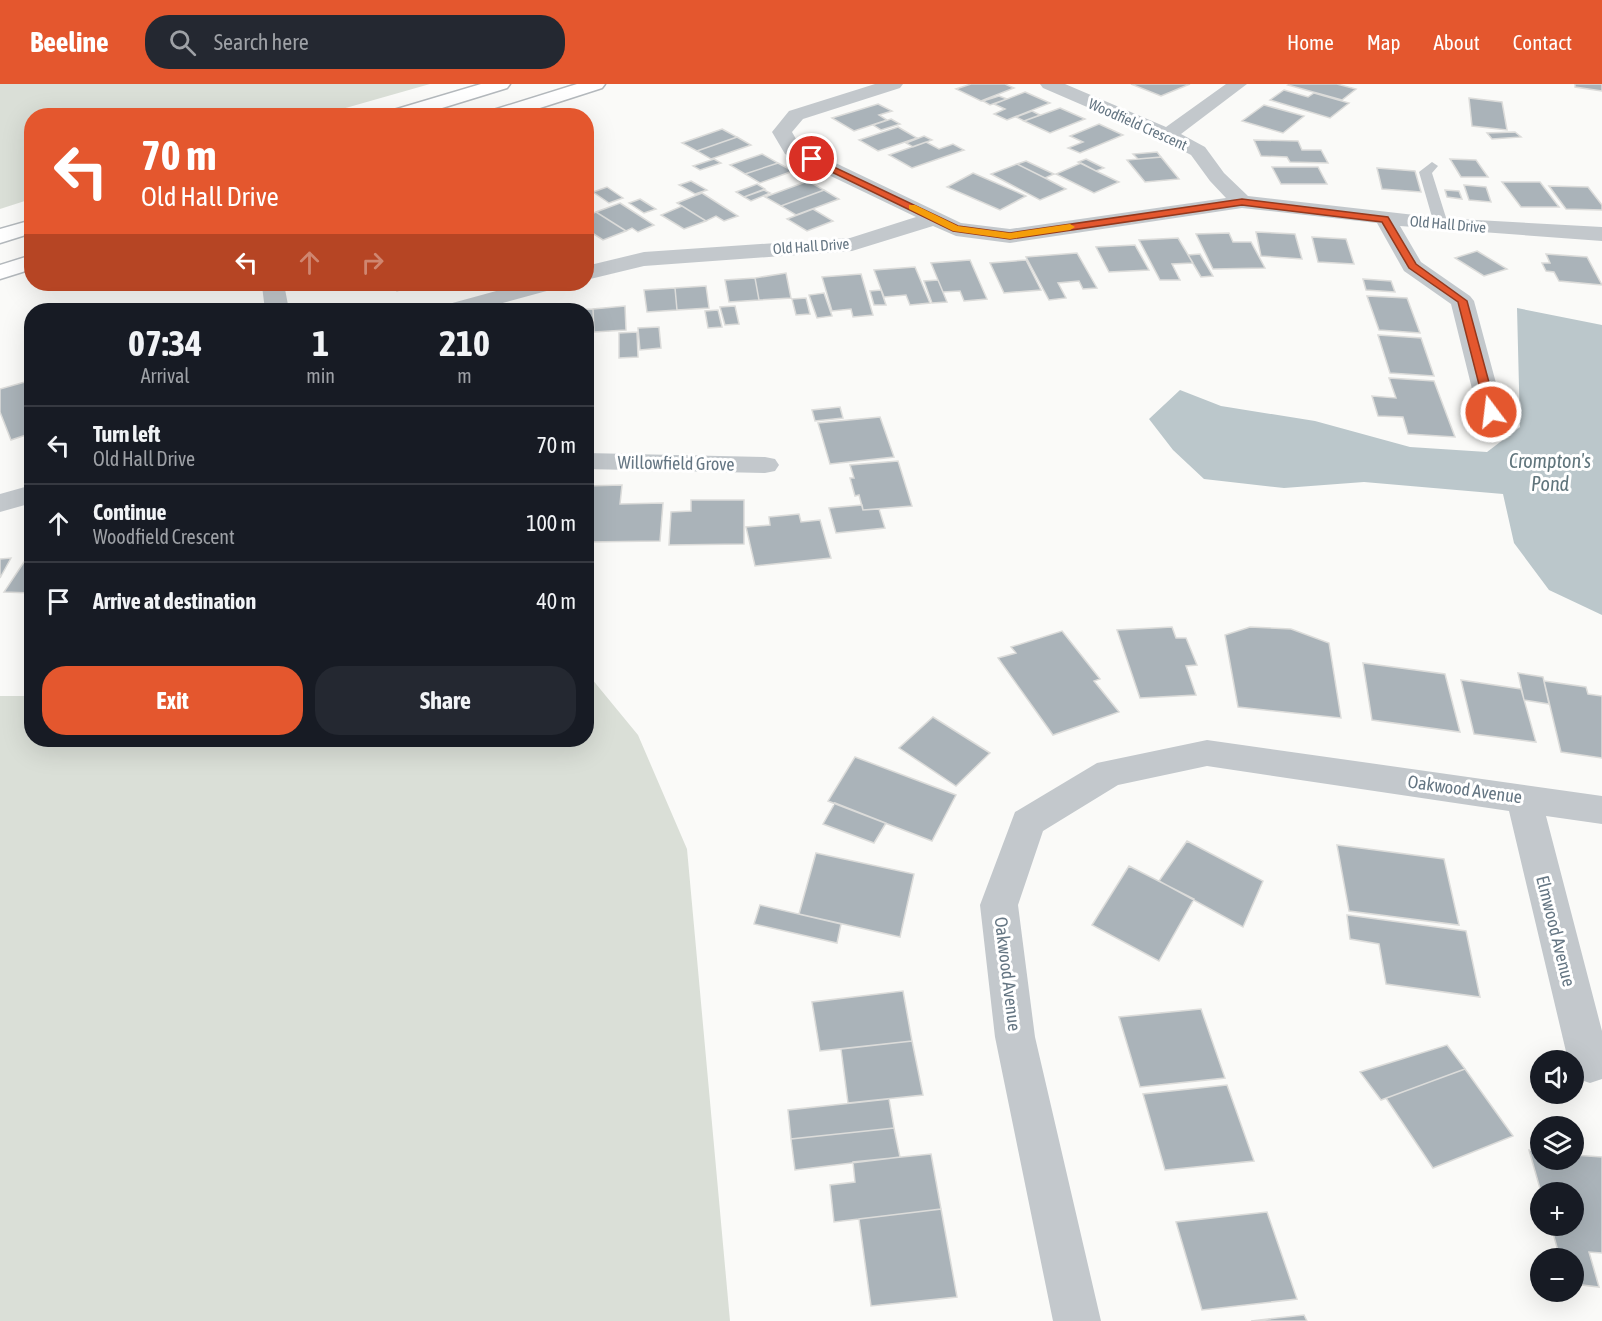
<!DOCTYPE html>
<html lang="en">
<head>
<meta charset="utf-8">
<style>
  body { margin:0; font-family:"Asap Condensed",sans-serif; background:#242831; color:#f1f3f6; height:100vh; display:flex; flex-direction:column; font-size:22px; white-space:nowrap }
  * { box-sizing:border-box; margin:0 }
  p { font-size:20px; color:#9ea1a6 }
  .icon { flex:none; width:33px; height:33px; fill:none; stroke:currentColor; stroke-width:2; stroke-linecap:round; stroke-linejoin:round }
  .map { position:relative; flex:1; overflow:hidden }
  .details { position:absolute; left:24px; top:219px; width:570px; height:444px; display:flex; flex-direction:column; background:#171b24; border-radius:24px; box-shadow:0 6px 24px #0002 }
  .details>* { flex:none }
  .banner { position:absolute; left:24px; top:24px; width:570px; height:183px; border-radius:24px; box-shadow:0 6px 24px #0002; background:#e4572e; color:#fff; overflow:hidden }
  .buttons { position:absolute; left:1530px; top:966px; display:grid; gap:12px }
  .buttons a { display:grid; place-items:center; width:54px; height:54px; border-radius:50%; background:#171b24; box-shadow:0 6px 24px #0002; font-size:30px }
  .pin { position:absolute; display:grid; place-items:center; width:51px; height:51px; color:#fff; margin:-26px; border:3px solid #fff; border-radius:50%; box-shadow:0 2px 6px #0007 }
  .me { position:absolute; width:66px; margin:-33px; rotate:345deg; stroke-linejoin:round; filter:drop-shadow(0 0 4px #0008) }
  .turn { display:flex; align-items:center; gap:21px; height:126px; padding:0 18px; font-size:27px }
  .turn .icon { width:78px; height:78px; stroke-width:2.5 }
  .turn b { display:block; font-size:42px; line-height:51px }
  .lanes { display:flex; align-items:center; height:57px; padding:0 18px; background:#0003; justify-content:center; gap:30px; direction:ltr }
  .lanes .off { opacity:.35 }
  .eta { display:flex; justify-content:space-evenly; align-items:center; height:102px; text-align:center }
  .eta b { font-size:36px; font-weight:700; line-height:42px }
  .button { display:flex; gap:12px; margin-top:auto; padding:12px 18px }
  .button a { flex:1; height:69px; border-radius:24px; background:#e4572e; color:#fff; font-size:24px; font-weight:700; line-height:69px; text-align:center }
  .button a+a { background:#242831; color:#f1f3f6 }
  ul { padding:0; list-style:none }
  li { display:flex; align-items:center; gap:18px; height:78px; padding:0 18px; border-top:2px solid #363941 }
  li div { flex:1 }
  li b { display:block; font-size:22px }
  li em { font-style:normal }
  header { display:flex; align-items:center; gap:36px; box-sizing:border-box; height:84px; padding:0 30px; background:#e4572e; color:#fff }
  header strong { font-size:28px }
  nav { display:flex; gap:33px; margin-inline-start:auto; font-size:21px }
  .search { width:420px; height:54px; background:#242831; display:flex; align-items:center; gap:15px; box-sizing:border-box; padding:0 21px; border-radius:24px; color:#9ea1a6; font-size:22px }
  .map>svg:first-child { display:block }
  .green { fill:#dadfd7 }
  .water { fill:#bbc7cb }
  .building { fill:#aab3b9; stroke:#dcdcda; stroke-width:1.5 }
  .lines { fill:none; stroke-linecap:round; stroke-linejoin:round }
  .motorway-casing { stroke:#b4b9bd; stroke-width:3 }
  .service { fill:#c3c8cc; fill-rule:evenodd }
  .minor { fill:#c3c8cc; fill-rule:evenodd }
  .motorway { fill:#fff; fill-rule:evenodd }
  .route { fill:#e4572e; stroke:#94391e; stroke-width:1.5 }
  .slow { fill:#f59e0b }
  .labels { text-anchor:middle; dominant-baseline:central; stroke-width:6; stroke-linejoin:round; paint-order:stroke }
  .far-street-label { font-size:15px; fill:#657683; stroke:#fff }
  .street-label { font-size:18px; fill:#657683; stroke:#fff }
  .water-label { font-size:20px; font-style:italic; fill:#60757c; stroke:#fff }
</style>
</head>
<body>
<header>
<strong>Beeline</strong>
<div class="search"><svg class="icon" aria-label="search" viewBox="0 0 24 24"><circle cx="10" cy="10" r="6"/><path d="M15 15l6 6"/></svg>Search here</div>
<nav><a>Home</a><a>Map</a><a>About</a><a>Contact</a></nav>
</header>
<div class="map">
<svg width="1602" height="1237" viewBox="0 0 1602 1237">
  <rect width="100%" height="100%" fill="#fafaf8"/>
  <path class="green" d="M0,0H430L321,31L32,32L31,115L0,125Z
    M587,589L638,651L687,765L730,1237H0V612H31L32,656H586Z"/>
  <path class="water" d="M1517,224L1602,241V531L1549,506L1514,459L1503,410L1364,398L1284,404L1204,395L1173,366L1149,335L1180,306L1221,322L1315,337L1410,363L1487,368L1520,343Z"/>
  <path class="building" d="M971,0H1005L1014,4L981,17L956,5Z
    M1131,0H1190L1161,12Z
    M1290,0H1337L1356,5L1342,16L1288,1Z
    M1575,0H1602V7L1575,3Z
    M1284,6L1308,13L1314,9L1349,19L1330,34L1270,16Z
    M1025,8L1050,19L1007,36L994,30L1005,25L994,20Z
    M999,12L1007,15L990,21L983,17Z
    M1469,14L1502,18L1507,46L1472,42Z
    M878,20L892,27L879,31L887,36L854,47L832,34Z
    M1264,21L1304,32L1283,49L1242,37Z
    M1060,24L1085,35L1050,49L1024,37Z
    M1032,27L1040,31L1024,37L1016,33Z
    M891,35L900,40L881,46L873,41Z
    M1099,40L1123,51L1080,69L1068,64L1083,58L1070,52Z
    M898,43L917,54L878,67L859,56Z
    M722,45L737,53L697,67L682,59Z
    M1515,48L1521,53L1492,55L1487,49Z
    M924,52L932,56L913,63L906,59Z
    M737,53L751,61L711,75L697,67Z
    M1254,56L1298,57L1302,66H1321L1328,79L1290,78L1287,73L1261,72Z
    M926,58L939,65L953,60L964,66L912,84L889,71Z
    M1157,68L1161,73L1138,75L1133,70Z
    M762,70L778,79L745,90L730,81Z
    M1161,73L1179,95L1145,98L1127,76Z
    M714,75L721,79L700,86L693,82Z
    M1086,75L1104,84L1096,87L1078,78Z
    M1450,75L1476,76L1488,93H1461Z
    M1026,77L1054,90L1045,94L1017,80Z
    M778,79L793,87L760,99L745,90Z
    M1081,79L1096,87L1119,98L1094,109L1056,90Z
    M1017,80L1045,94L1066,105L1040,116L991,90Z
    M1272,83H1318L1327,100H1281Z
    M1377,84L1415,87L1421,108L1382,105Z
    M973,89L1026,112L1000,126L947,103Z
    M691,97L707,106L695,110L679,101Z
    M808,97L824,106L781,122L765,113Z
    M1502,98H1540L1559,123H1521Z
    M757,100L765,105L744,113L736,108Z
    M1464,101L1486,103L1491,118L1469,116Z
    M1549,102L1588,103L1602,121V126L1566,125Z
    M607,103L623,114L609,119L593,108Z
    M764,106L770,109L751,117L744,113Z
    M824,106L839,115L796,131L781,122Z
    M1445,106L1459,107L1462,115L1447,113Z
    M702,109L738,132L724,137L716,132L706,137L677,119Z
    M640,115L656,125L644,129L629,119Z
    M620,119L654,141L638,148L632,144L626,147L596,128Z
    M682,122L706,137L684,145L661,131Z
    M813,125L833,137L807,147L787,135Z
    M596,128L626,147L603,156L586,145V132Z
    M1256,148L1295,150L1302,175L1261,172Z
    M1229,149L1233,158H1251L1265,184L1213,185L1196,150Z
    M1312,153L1346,155L1354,180L1318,178Z
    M1178,154L1193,179L1172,180L1180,196H1160L1139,156Z
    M1135,161L1149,186L1109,188L1096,163Z
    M1477,167L1507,185L1484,192L1455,174Z
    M1077,169L1097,204L1083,205L1079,197L1058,199L1066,214L1049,216L1026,173Z
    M1200,170L1213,192L1201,193L1188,171Z
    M1546,170L1587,173L1602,201L1559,197L1554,188L1546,187L1542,179H1550Z
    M970,176L987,215L964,217L960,207L943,208L931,179Z
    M1026,176L1041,206L1004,209L990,179Z
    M915,183L930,219L910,221L906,211L884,213L874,186Z
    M786,189L791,214L759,216L755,194Z
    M861,190L873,231L853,233L851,225L832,227L822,193Z
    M755,194L759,216L729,218L725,196Z
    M1363,195L1391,197L1395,208L1366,206Z
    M938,196L947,218L932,219L924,197Z
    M387,200H417L397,207Z
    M706,202L709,224L677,226L675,204Z
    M675,204L677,226L647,228L644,206Z
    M881,206L886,221H874L870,207Z
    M824,209L832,232L817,234L809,211Z
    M1367,212L1407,214L1420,249L1379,246Z
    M806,214L810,230L796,231L792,215Z
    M625,222L626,246L594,248L593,225Z
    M735,222L739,240L725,241L720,223Z
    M593,225L594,248H586V226H565Z
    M718,226L722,243L708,244L705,227Z
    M659,243L661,264L640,266L638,244Z
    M637,248L638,273L619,274V249Z
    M1378,251L1421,254L1434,292L1390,289Z
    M1389,294L1434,297L1455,353L1408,350L1403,333L1378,332L1372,312L1396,314Z
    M32,296V349L11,356L0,328V305Z
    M840,323L843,334L815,337L812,326Z
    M880,333L894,373L830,380L818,339Z
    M898,377L912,422L863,426L859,411L855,412L850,394H854L850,381Z
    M622,401L620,420L663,419L660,457L586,458V402Z
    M691,416H744V460L669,461L671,428L691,427Z
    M862,421L863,426L879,425L885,444L836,449L829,424Z
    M799,430L801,438L820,436L831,474L755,482L746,443L770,441L769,433Z
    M32,466V509L4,508Z
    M11,474L0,494V475Z
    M1172,543L1176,554H1186L1197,581L1186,582L1196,611L1140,614L1117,546Z
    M1250,543L1291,545L1329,559L1341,634L1238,623L1225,551Z
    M1062,547L1100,595L1094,597L1119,628L1053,651L998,574L1016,569L1011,563Z
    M1363,579L1445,590L1460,648L1372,636Z
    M1518,589L1543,593L1549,620L1524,616Z
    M1461,596L1521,605L1536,658L1474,650Z
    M1544,597L1586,603L1588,610L1602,612V674L1561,668Z
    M933,633L990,669L956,702L899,664Z
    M855,673L956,711L932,757L828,717Z
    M835,719L886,739L874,759L823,740Z
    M1187,757L1263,797L1243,843L1159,797Z
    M1337,761L1444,775L1459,841L1349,827Z
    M816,769L914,790L900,853L799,830Z
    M1129,782L1194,815L1159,877L1092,841Z
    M760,821L841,840L837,859L754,840Z
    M1347,831L1466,847L1480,913L1386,900L1379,860L1350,855Z
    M903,907L912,957L820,967L812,918Z
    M1201,925L1225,994L1140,1003L1119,933Z
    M912,957L923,1011L848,1019L841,965Z
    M1447,961L1465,985L1381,1016L1360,988Z
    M1465,985L1513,1052L1433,1084L1386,1014Z
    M1227,1001L1254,1077L1165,1086L1143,1010Z
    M889,1015L894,1044L791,1055L788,1026Z
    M894,1044L900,1073L795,1086L791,1055Z
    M1529,1066L1540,1067V1076H1574V1071L1602,1073V1169L1589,1168L1599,1203L1574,1200V1174H1560L1551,1142H1574V1108H1541Z
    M931,1070L941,1125L834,1138L830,1101L855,1098L853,1078Z
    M941,1125L957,1213L871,1222L859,1135Z
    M1267,1128L1297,1215L1202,1226L1176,1138Z
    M1304,1231L1307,1237H1251Z"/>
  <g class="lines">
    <g class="motorway-casing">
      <path id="motorway" d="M481,0H510L507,4L416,32H385L387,28Z
        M577,0H605L602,4L515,32H485L487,28Z
        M32,136V149L0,159V145Z
        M32,171V185L0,195V181Z"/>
    </g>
    <path class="service" d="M1432,78L1438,82L1432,89L1448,140L1441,144L1434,140L1419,88Z"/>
    <path class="minor" d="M875,0H903L900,4L803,35L792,48L800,62L961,139L1010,145L1226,114L1210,97L1191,71L1161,55L1043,4L1040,0H1065L1166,43L1226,0H1247L1181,50L1205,63L1224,89L1248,112L1441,134L1602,143V157L1400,142L1421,178L1470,212L1474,217L1504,329L1500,335L1491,337L1482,335L1478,329L1451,220L1404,187L1377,139L1242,124L1010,159L956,152L933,142L852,167L644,182L586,196V182L644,168L850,154L916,133L785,70L772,48L789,27Z
      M264,200H284L289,226H265L262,202Z
      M522,200H558L554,205L477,226H441L445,221Z
      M586,369L765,373L775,375L779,381L775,387L765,389L586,385Z
      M32,401V419L0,428V410Z
      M1207,656L1602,712V740L1546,732L1602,947V995L1590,999L1575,994L1574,976H1568L1509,727L1207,682L1118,701L1043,747L1018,821L1035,953L1101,1237H1053L995,953L980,821L1015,728L1097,679Z"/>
    <use href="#motorway" class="motorway"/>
  </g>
  <path class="route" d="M809,74H815L958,142L1010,149L1242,115L1388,133L1416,180L1467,217L1497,328L1491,332L1486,328L1458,218L1409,184L1382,138L1242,121L1010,155L953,147L809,77Z"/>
  <path class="slow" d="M909,121H915L958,142L1010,149L1070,140L1075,143L1070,146L1010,155L953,147L909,125Z"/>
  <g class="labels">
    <g class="far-street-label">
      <text transform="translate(1138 40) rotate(24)">Woodfield Crescent</text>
      <text transform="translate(1448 140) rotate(5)">Old Hall Drive</text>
      <text transform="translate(811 162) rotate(-4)">Old Hall Drive</text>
    </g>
    <g class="street-label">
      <text transform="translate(676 379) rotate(1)">Willowfield Grove</text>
      <text transform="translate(1465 705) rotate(8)">Oakwood Avenue</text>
      <text transform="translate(1556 847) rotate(76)">Elmwood Avenue</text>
      <text transform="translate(1008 890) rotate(83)">Oakwood Avenue</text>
    </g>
    <g class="water-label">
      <text x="1550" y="376">Crompton's<tspan x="1550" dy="23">Pond</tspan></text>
    </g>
  </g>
</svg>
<div class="buttons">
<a><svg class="icon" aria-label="sound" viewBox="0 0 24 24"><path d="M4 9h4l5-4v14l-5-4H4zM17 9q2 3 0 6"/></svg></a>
<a><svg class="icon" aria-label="layers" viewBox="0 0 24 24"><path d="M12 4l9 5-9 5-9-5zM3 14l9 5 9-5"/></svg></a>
<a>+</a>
<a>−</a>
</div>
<div class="pin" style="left:812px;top:75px;background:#d93025"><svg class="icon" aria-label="arrive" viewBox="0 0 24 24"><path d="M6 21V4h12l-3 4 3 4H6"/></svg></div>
<svg class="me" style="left:1491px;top:328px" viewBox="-20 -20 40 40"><circle r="17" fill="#e4572e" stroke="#fff" stroke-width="3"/><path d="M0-11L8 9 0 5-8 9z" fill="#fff"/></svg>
<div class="banner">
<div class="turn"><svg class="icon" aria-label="left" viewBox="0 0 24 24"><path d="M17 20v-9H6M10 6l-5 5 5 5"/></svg><div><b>70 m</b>Old Hall Drive</div></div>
<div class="lanes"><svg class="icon" aria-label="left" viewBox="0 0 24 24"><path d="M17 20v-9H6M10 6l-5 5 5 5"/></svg><svg class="icon off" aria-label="ahead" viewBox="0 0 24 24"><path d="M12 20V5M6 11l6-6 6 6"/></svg><svg class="icon off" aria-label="right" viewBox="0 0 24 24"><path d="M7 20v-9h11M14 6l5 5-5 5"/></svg></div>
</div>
<section class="details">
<div class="eta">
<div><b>07:34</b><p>Arrival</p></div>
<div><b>1</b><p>min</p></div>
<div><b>210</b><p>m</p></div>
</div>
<ul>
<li><svg class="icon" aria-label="left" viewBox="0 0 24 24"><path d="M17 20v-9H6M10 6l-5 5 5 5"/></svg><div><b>Turn left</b><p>Old Hall Drive</p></div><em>70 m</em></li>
<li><svg class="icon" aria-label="ahead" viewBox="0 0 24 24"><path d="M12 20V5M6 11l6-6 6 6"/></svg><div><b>Continue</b><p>Woodfield Crescent</p></div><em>100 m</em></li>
<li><svg class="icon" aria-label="arrive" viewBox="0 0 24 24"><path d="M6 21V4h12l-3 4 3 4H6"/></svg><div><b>Arrive at destination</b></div><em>40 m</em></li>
</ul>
<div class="button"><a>Exit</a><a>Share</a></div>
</section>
</div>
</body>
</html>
